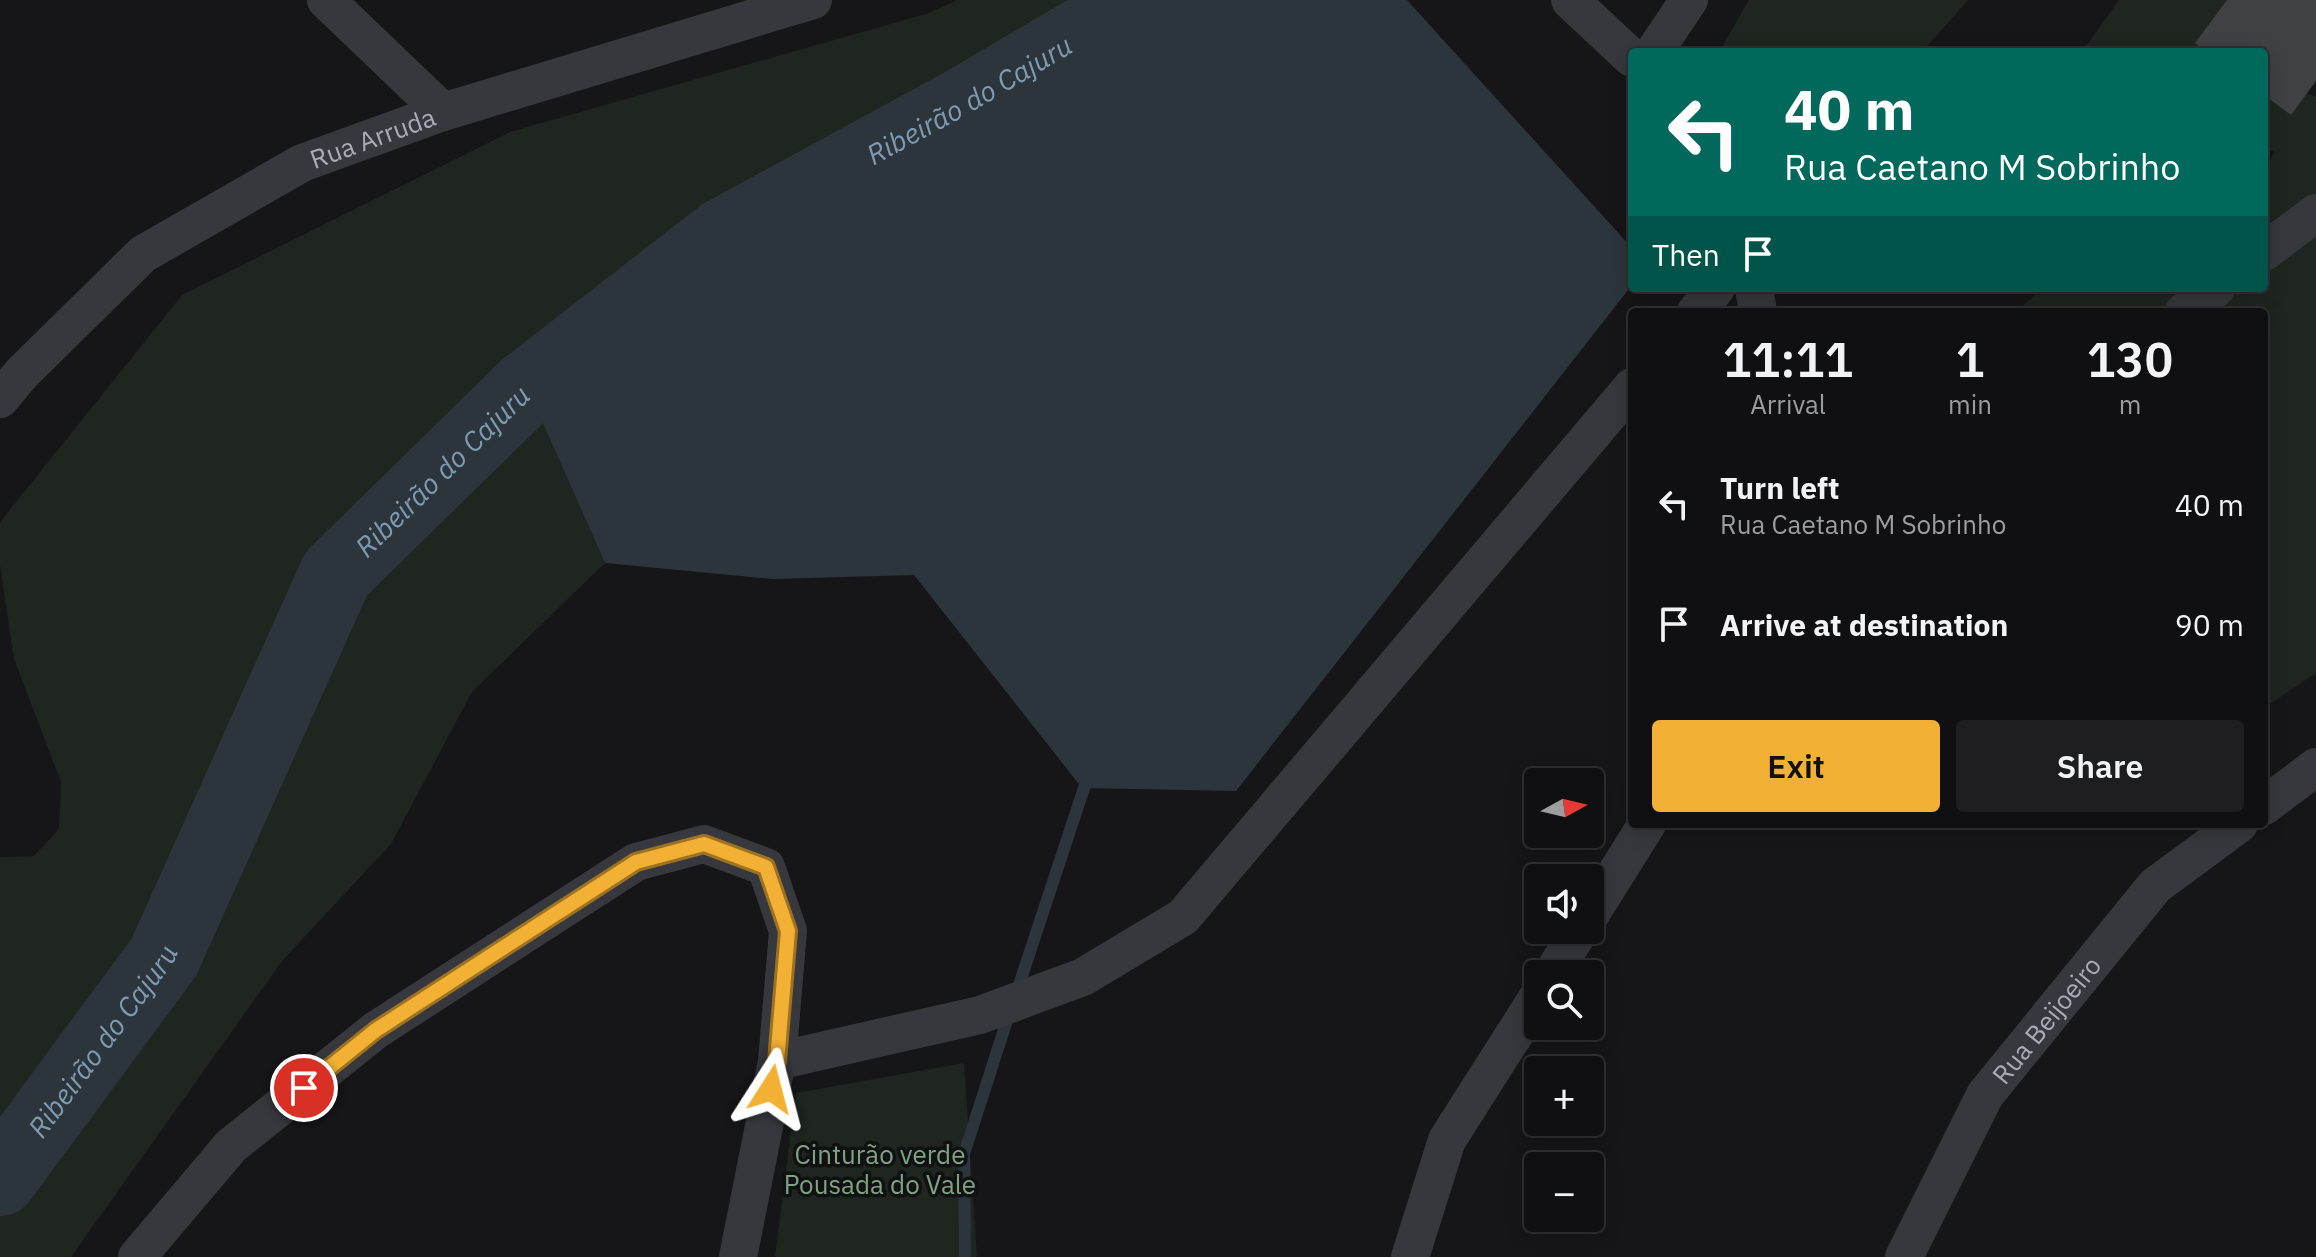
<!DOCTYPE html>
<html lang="en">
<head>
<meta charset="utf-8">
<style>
  body { margin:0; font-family:"IBM Plex Sans",sans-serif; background:#1e1e20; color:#f1f3f6; height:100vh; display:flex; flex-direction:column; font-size:30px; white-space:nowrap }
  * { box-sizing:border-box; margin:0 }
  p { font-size:26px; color:#9c9d9f }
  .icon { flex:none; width:44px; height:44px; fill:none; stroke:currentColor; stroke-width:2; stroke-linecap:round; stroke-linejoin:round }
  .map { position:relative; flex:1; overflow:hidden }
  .panel { position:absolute; left:1628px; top:308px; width:640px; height:520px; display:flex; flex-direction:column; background:#101012; border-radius:8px; box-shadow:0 4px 20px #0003,0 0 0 2px #303032 }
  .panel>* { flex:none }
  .top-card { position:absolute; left:1628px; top:48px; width:640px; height:244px; border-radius:8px; box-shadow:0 4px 20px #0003,0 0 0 2px #303032; background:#00695c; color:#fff; overflow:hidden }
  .needle { width:52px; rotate:82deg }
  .controls { position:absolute; left:1524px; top:768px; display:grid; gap:16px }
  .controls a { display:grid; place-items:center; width:80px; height:80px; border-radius:8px; background:#101012; box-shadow:0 4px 20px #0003,0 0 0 2px #303032; font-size:40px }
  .pin { position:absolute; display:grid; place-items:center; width:68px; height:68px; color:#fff; margin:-34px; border:4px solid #fff; border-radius:50%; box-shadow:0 2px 8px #0007 }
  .me { position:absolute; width:88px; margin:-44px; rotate:9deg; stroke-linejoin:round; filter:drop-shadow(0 0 6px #0008) }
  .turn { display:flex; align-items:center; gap:28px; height:168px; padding:0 24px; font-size:36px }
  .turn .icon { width:104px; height:104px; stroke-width:2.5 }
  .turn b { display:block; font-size:56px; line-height:68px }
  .then { display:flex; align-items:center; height:76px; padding:0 24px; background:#0003; gap:16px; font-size:30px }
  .eta { display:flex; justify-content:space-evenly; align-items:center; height:136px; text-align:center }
  .eta b { font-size:48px; font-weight:600; line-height:56px }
  .button { display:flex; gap:16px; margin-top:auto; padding:16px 24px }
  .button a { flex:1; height:92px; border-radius:8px; background:#f2b134; color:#111; font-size:32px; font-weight:600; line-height:92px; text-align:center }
  .button a+a { background:#1e1e20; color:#f1f3f6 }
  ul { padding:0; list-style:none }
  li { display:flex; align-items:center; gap:24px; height:120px; padding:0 24px }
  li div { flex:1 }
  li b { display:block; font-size:30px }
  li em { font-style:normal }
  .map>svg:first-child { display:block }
  .green { fill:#1e261f }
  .water { fill:#2c353c }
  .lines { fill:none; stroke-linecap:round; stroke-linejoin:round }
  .stream { stroke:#2c353c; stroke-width:12 }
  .river { stroke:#2c353c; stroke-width:74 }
  .building { fill:#404145 }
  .minor { stroke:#37383d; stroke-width:38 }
  .route-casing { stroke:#9d7322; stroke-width:20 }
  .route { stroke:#f2b134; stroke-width:14 }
  .labels { text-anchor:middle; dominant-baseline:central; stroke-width:7; stroke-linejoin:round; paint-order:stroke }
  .street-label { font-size:26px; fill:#a8adb8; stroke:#111113 }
  .park-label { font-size:26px; fill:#7fa381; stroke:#111113 }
  .water-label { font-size:28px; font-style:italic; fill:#7f9bb3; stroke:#111113 }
</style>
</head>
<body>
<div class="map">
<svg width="2316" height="1257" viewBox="0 0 2316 1257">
  <rect width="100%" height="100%" fill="#161618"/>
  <path class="green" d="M957,0H1120L1125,10L962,105L528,387L605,563L472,692L391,844L282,961L71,1257H0V857L34,856L59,829L61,782L14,659L0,565V522L182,295L510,132L929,13Z
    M1749,0H1968L1922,52H1719Z
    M2119,0H2243L2211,52H2082Z
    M2264,75L2316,97V673L2264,708V312H2016L2037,293L2053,288H2264V178L2274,151H2264Z
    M964,1063L977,1257H775L796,1093Z"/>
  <path class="water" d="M1140,0H1407L1632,248V285L1236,791L1082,788L914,575L773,579L605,563L527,387L723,235L962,105Z"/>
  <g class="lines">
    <path class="stream" d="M1016,994L1088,776
      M965,1257L964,1154L1010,1011"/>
    <path class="river" id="s1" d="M0,1179L164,957L336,574L527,387L723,235L962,105L1140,0"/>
  </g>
  <path class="building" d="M2227,0H2316V81L2291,115L2264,95V52H2207L2195,43Z"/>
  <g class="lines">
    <g class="minor">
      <path d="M326,0L443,112"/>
      <path d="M1570,0L1632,58"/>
      <path d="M1654,52L1689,0"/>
      <path d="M2264,252L2316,213"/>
      <path d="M1754,288L1758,312"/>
      <path d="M1696,312L1716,288"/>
      <path d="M2184,312L2216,288"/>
      <path id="s2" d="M0,399L22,373L143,254L302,163L443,112L813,0"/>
      <path d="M2264,806L2316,767"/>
      <path d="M1590,915L1647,824"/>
      <path d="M1552,974L1580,930"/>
      <path d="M777,1061L980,1015L1083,977L1183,917L1632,387"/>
      <path d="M137,1257L231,1146L376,1030L636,862L704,844L766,867L788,931L777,1061L738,1257"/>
      <path d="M1410,1257L1447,1140L1538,997"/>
      <path id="s3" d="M1904,1257L1985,1095L2155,886L2239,824"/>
    </g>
  </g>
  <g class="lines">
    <g class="route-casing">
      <path id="route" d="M304,1088L376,1030L636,862L704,844L766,867L788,931L777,1061L771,1089"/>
    </g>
    <use href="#route" class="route"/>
  </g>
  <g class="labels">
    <g class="street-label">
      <text stroke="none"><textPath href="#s2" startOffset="462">Rua Arruda</textPath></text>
      <text stroke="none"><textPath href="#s3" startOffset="278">Rua Beijoeiro</textPath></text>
    </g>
    <g class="park-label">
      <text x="880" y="1154">Cinturão verde<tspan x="880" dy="30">Pousada do Vale</tspan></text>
    </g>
    <g class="water-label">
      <text stroke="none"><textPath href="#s1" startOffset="1492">Ribeirão do Cajuru</textPath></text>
      <text stroke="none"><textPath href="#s1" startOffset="844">Ribeirão do Cajuru</textPath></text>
      <text stroke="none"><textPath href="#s1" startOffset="172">Ribeirão do Cajuru</textPath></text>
    </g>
  </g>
</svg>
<div class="controls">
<a><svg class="needle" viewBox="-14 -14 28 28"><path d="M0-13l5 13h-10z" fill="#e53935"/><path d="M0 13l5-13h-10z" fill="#9c9d9f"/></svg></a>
<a><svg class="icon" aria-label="sound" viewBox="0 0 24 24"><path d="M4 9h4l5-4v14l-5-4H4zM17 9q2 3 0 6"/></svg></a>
<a><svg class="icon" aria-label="search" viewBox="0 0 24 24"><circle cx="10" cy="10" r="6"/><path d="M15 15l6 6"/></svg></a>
<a>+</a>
<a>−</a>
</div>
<div class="pin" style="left:304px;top:1088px;background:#d93025"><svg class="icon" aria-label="arrive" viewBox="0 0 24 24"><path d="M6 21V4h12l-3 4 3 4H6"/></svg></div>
<svg class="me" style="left:771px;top:1089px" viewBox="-20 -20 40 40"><path d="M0-17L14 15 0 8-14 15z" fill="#f2b134" stroke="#fff" stroke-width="4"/></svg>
<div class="top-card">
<div class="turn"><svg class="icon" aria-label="left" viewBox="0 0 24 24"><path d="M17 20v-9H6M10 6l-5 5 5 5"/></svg><div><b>40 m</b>Rua Caetano M Sobrinho</div></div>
<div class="then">Then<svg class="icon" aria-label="arrive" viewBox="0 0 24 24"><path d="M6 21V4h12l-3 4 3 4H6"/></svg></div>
</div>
<section class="panel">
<div class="eta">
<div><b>11:11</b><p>Arrival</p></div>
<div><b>1</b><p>min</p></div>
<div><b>130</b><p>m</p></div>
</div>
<ul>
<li><svg class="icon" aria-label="left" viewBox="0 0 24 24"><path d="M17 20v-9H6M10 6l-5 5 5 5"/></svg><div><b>Turn left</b><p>Rua Caetano M Sobrinho</p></div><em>40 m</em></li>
<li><svg class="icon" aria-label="arrive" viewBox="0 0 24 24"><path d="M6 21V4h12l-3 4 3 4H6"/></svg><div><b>Arrive at destination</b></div><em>90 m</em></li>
</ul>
<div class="button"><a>Exit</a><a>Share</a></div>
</section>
</div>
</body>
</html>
